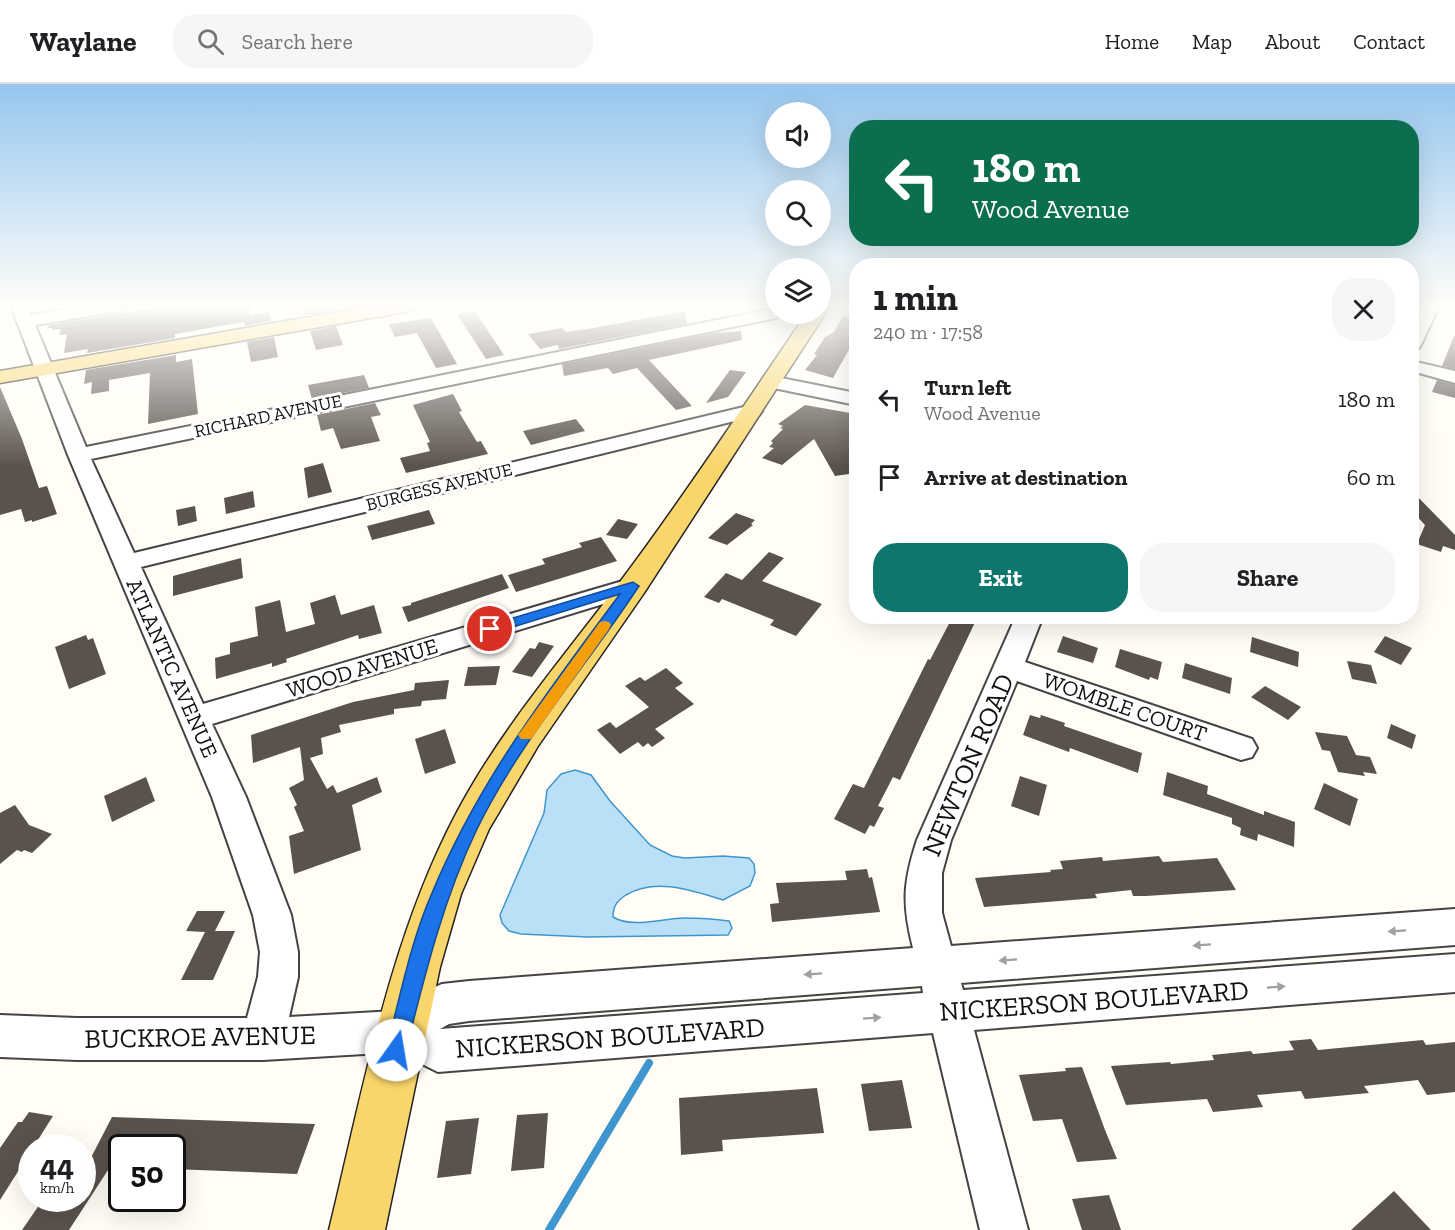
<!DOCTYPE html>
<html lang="en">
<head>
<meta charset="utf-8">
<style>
  body { margin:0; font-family:"Zilla Slab",serif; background:#f6f6f6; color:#202124; height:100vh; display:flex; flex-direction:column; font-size:22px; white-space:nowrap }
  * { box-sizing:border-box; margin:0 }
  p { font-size:20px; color:#757577 }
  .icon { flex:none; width:33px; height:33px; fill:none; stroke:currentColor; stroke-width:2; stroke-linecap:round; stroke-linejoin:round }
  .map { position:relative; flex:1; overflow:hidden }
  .panel { position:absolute; left:849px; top:174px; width:570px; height:366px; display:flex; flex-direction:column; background:#fff; border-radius:24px; box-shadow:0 6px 24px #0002 }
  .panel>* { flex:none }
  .guide { position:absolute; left:849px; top:36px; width:570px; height:126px; border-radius:24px; box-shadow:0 6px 24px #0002; background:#0b6e4f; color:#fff; overflow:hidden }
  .buttons { position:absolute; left:765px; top:18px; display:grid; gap:12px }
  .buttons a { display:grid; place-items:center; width:66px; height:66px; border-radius:50%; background:#fff; box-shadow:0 6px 24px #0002; font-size:30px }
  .speed { position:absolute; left:18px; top:1050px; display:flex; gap:12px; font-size:30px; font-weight:700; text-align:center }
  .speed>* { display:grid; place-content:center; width:78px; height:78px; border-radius:50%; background:#fff; box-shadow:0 6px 24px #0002; line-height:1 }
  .speed small { font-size:15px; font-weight:400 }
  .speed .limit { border:3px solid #111; border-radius:9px; background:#fff; color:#111 }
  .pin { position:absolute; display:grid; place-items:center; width:51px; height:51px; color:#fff; margin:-26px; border:3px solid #fff; border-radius:50%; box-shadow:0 2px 6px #0007 }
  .me { position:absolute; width:66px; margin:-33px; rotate:13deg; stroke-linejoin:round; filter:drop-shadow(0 0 4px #0008) }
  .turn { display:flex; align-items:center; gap:21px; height:126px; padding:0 24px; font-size:27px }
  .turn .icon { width:78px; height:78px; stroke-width:2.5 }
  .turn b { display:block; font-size:42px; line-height:51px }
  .round { display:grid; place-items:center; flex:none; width:63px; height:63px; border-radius:24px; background:#f6f6f6 }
  .overview { display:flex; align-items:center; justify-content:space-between; height:102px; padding:0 24px }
  h1 { font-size:36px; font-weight:700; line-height:45px }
  .action { display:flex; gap:12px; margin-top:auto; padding:12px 24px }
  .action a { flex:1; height:69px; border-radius:24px; background:#0f766e; color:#fff; font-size:24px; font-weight:700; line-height:69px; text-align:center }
  .action a+a { background:#f6f6f6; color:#202124 }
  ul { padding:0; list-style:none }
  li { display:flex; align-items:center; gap:18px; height:78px; padding:0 24px }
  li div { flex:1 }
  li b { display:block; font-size:22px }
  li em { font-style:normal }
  header { display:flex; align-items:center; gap:36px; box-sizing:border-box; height:84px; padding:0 30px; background:#fff; border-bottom:2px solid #e0e0e0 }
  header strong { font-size:28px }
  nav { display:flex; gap:33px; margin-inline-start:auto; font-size:21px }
  .search { width:420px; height:54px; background:#f6f6f6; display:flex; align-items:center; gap:15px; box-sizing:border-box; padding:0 21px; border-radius:24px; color:#757577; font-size:22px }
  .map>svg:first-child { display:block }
  .water { fill:#b9e0f7; stroke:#3f96cf; stroke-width:1.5 }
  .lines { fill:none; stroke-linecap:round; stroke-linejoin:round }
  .stream { stroke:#3f96cf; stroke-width:8 }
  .building { fill:#5a524d }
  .minor-casing { stroke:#444; stroke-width:4 }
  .major-casing { stroke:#222; stroke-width:3 }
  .minor { fill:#fff; fill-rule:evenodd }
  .major { fill:#f9d66b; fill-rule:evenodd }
  .oneway { fill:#a0a0a0 }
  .route { fill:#1a73e8; stroke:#114b97; stroke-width:1.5 }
  .slow { fill:#f59e0b }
  .labels { text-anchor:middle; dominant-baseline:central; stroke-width:6; stroke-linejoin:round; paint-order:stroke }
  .far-street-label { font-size:18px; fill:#111; stroke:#fff }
  .street-label { font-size:22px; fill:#111; stroke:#fff }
  .near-street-label { font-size:27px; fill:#111; stroke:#fff }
</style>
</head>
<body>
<header>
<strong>Waylane</strong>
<div class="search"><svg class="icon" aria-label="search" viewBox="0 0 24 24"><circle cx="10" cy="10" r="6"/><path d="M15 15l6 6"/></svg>Search here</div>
<nav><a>Home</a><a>Map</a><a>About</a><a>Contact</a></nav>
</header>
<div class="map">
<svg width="1455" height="1146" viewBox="0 0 1455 1146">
  <rect width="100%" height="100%" fill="#fffdf5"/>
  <path class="water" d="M575,686L591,691L610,717L650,761L672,772L685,774L723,772L749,774L754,780L755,789L750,802L723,816C693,807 656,793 626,811C617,817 613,822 613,833C633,845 663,834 685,834C699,834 715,835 729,837L732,844L728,851L587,853L521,850L509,847L502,839L500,831L544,729L547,706L561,690Z"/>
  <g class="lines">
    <path class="stream" d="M549,1146L649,979"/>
  </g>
  <path class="building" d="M166,222H250V231L269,228L271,237L245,242L244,238L175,250V254L87,269L88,265L64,269L67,250L59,251L61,245L52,246V244H48L49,241Z
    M303,222H329L331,227L305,231Z
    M474,226L504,271L486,275L457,230Z
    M685,227L687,240L559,265L558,261L540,265L528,250L562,244L566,248L593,244Z
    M843,232L856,234V253L833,294L805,286L817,271L814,270L825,253L834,248Z
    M431,234L457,280L436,284L417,249L395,253L389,240Z
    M336,242L343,261L316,266L310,247Z
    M741,247L742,256L649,276L692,322L676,326L637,284L613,290L608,284L564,292L562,280L714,249Z
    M1454,252H1455V285L1442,282Z
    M274,253L278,273L251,278L247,258Z
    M176,271V278L192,275L198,330L148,340L150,289L109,296V307L91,310L92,298L84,300L86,286Z
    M730,286L746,288L728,313L706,319Z
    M364,291L369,304L312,315L308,301Z
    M1437,296L1455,301V314L1432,308Z
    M0,303L22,355L39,404L47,402L57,430L32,438V436L25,438L21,425L0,431Z
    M453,310L462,327L459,328L477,358L481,357L488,370L406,389L400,374L430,367L427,359L430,358L413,321Z
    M375,319L381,331L371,333L380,357L341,365L333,344L321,347L317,331Z
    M805,321L856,330V389L835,392L814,355L782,381L762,374L774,364L769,363L773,359L771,357L783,345L780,344L783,342L778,340Z
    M576,335L585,347L531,361L523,347Z
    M323,379L332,408L308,414L304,384Z
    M253,407L255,423L226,430L224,414Z
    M1412,407L1455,451V466L1443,462L1441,468L1417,460L1425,441L1412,427Z
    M195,422L197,437L178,442L176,426Z
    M429,426L435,440L372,456L367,442Z
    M736,429L755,436L751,440L753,441L727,461L708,454Z
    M618,435L638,440L627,455L606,451Z
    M601,453L617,477L516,508L508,491L545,480L542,475L582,463L579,459Z
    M769,468L784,474L762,497L822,520L796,552L770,541L774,536L722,515L719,519L704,513L726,489L742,496Z
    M241,474L243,494L173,512V492Z
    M502,490L509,504L408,538L402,523L411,521V519Z
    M335,511L341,531L374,521L382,549L359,555L358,551L286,575L287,578L272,583V579L216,595L215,574L230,570V559L258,552L255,523L280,516L286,548L315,540L310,519Z
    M953,532H978L900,696L893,693L878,722L884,724L874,743L870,741L865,750L834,735L853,700L864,704L928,575L930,576Z
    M86,551L88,556L93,554L106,590L69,605L55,563Z
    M1063,552L1098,564L1093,579L1057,568Z
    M1385,552L1412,564L1401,581L1374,568Z
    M1252,553L1299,568L1298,583L1250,568Z
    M539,558L554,562L532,593L512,588L530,564L535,565Z
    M1120,565L1162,578L1158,596L1150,593L1149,596L1115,583Z
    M1347,577L1371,581L1377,600L1352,595Z
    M1185,579L1232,594L1230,610L1182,594Z
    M500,582L496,601L464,602L468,583Z
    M666,584L683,599L675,604L694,620L655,645L665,654L652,663L648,659L643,663L638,658L620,670L597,646L610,638L616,644L649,623L625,602L640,593L645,597Z
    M449,596L446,615L422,617L421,622L394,625V630L339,641L341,648L321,654L323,670L310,674L327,705L333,701L337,709L377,693L382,708L352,721L361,766L294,790L289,752L304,747L294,723L297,721L289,704L304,696L300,663L253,679L251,651L353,618L414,606L415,599Z
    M1265,602L1301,623L1288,636L1251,613Z
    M1030,631L1040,634L1041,631L1065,639L1064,642L1142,669L1138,689L1070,664L1069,668L1023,651Z
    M1391,640L1416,651L1412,665L1387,654Z
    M445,645L456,679L425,690L415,655Z
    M1315,648L1347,652L1356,671L1370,673L1377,690L1363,688L1365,692L1338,688L1330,667L1322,666Z
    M1167,688L1208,702L1207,710L1264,731V727L1295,738L1294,763L1258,750L1257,757L1240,751L1241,744L1232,740V734L1163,711Z
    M1020,692L1047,701L1039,732L1011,722Z
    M146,693L155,717L112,738L104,712Z
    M1324,699L1358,715L1350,742L1314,725Z
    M15,721L29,741L52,750L32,769L24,766L22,768L17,766L0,780V729Z
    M1159,772L1163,778L1217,774L1236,806L1146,812H1133L1131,806L1095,810L1097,814L984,823L975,794L1051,788L1050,786L1063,785L1060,777L1102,773L1103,777Z
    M867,785L869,794L872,793L880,828L772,838L770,820L779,819L776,799L847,796L845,787Z
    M197,827H225L215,847H235L213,896H181L205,848L186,847Z
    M1311,955L1318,966L1423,956L1426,961L1455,958V1008L1427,1011L1418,996L1364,1002L1369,1009L1305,1015L1301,1007L1257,1011L1263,1023L1213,1028L1207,1015L1126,1021L1111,982L1170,978L1171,980L1214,976L1212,971L1251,967L1253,970L1294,966L1289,957Z
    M1082,983L1105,1046L1117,1075L1077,1078L1062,1035L1033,1037L1019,991L1066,987L1065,984Z
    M902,996L912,1044L869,1047L861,1000Z
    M817,1004L824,1049L722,1056L723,1067L681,1071L679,1014Z
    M29,1028L53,1032L0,1116V1064L18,1038H22Z
    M548,1029L544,1084L511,1087L517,1031Z
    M112,1033L315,1040L297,1090L172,1085V1064H122V1083H110L69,1146H22L44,1114H82V1091Z
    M479,1034L471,1090L437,1094L446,1037Z
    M1394,1107L1431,1146H1351Z
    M1109,1111L1121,1146H1082L1072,1115Z"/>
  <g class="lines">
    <g class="minor-casing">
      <path id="minor" d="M11,222H27L31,231L87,222H127L119,227L35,241L86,363L776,224V230H784L776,234L91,375L134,469L752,321L759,323L762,327L759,331L141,483L203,620L633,494L642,496L646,502L642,508L212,640L246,713L291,831L298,868V893L289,933L395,927L428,906L442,900L469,897L913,864C902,820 903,799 917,756L1016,532H1043L1025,578L1252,655L1257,664L1252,673L1241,676L1017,597L951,756L942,789V829L951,862L1455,825V861L961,899L963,906L1455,870V908L974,946L1028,1146H980L933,949L438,988L398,968L263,976H77L0,973V931L77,934H247L258,893L260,868L253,831L212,713L68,371ZM922,902L923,909L440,945L449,940L469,937Z
        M1423,222H1439L1421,261L1418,265L1412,266V245Z
        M1412,277L1455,287V299L1412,287Z
        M771,292L856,309V321L764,302L762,298L764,294Z"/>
    </g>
    <g class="major-casing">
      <path id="major" d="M372,222H415L413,226L406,228L0,299V287Z
        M820,226L825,230L644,509L538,662L489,745L461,810L440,883L385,1146H329C363,1007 389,857 456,730C500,646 564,573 620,498C685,411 745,320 806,230H820Z"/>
    </g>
    <use href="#minor" class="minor"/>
    <use href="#major" class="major"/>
  </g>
  <defs><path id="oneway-solid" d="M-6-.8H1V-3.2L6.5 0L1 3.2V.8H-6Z" transform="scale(1.5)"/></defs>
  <g class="oneway">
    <use href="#oneway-solid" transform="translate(1397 847) rotate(176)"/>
    <use href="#oneway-solid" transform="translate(1202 861) rotate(176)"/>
    <use href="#oneway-solid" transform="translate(1008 876) rotate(176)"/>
    <use href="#oneway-solid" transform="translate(813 890) rotate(176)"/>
    <use href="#oneway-solid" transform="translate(1276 903) rotate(-4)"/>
    <use href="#oneway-solid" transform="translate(872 934) rotate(-4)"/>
  </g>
  <linearGradient id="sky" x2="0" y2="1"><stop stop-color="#95c6ee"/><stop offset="0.58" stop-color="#fffefa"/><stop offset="1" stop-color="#fffefa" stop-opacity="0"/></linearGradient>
  <rect width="1455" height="383" fill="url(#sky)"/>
  <path class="route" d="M633,498L639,502C586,583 520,657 477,745C443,816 425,890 406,966L403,973L396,976L389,973L386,966C400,914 410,859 432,809C479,696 548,607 620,510L490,550L484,545L486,542Z"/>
  <path class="slow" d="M605,537L609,538L611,541L609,545L531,655H521L518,651L521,647L600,538Z"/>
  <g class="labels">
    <g class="far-street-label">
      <text transform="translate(268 332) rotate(-12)">RICHARD AVENUE</text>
      <text transform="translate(439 403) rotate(-14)">BURGESS AVENUE</text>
    </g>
    <g class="street-label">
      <text transform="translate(172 584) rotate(66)">ATLANTIC AVENUE</text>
      <text transform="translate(362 584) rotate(-17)">WOOD AVENUE</text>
      <text transform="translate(1125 623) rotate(19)">WOMBLE COURT</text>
    </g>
    <g class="near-street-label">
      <text transform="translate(968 681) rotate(-67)">NEWTON ROAD</text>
      <text transform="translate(1094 917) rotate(-4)">NICKERSON BOULEVARD</text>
      <text transform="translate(200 953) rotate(-1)">BUCKROE AVENUE</text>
      <text transform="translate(610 954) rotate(-4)">NICKERSON BOULEVARD</text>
    </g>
  </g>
</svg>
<div class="buttons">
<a><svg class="icon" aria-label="sound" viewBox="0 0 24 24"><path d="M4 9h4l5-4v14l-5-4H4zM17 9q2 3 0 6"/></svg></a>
<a><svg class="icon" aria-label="search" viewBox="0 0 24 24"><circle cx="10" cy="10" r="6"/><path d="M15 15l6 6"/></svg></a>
<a><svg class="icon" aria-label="layers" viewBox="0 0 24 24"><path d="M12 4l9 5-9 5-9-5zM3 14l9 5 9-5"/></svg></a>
</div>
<div class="speed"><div>44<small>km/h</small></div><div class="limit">50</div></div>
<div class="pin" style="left:490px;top:545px;background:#d93025"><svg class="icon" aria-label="arrive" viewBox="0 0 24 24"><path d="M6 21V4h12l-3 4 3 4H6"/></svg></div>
<svg class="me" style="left:396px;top:966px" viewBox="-20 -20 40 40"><circle r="19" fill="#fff"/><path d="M0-13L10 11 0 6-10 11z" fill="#1a73e8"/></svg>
<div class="guide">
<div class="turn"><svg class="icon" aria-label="left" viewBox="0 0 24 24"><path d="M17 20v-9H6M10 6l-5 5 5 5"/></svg><div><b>180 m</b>Wood Avenue</div></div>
</div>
<section class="panel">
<div class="overview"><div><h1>1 min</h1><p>240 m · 17:58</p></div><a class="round"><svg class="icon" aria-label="close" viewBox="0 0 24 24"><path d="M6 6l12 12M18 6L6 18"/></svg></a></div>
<ul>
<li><svg class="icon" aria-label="left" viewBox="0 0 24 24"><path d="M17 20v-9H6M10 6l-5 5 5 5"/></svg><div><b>Turn left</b><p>Wood Avenue</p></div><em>180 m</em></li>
<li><svg class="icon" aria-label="arrive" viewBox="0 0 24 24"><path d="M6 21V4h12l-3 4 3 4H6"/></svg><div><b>Arrive at destination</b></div><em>60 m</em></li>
</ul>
<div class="action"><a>Exit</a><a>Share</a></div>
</section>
</div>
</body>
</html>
